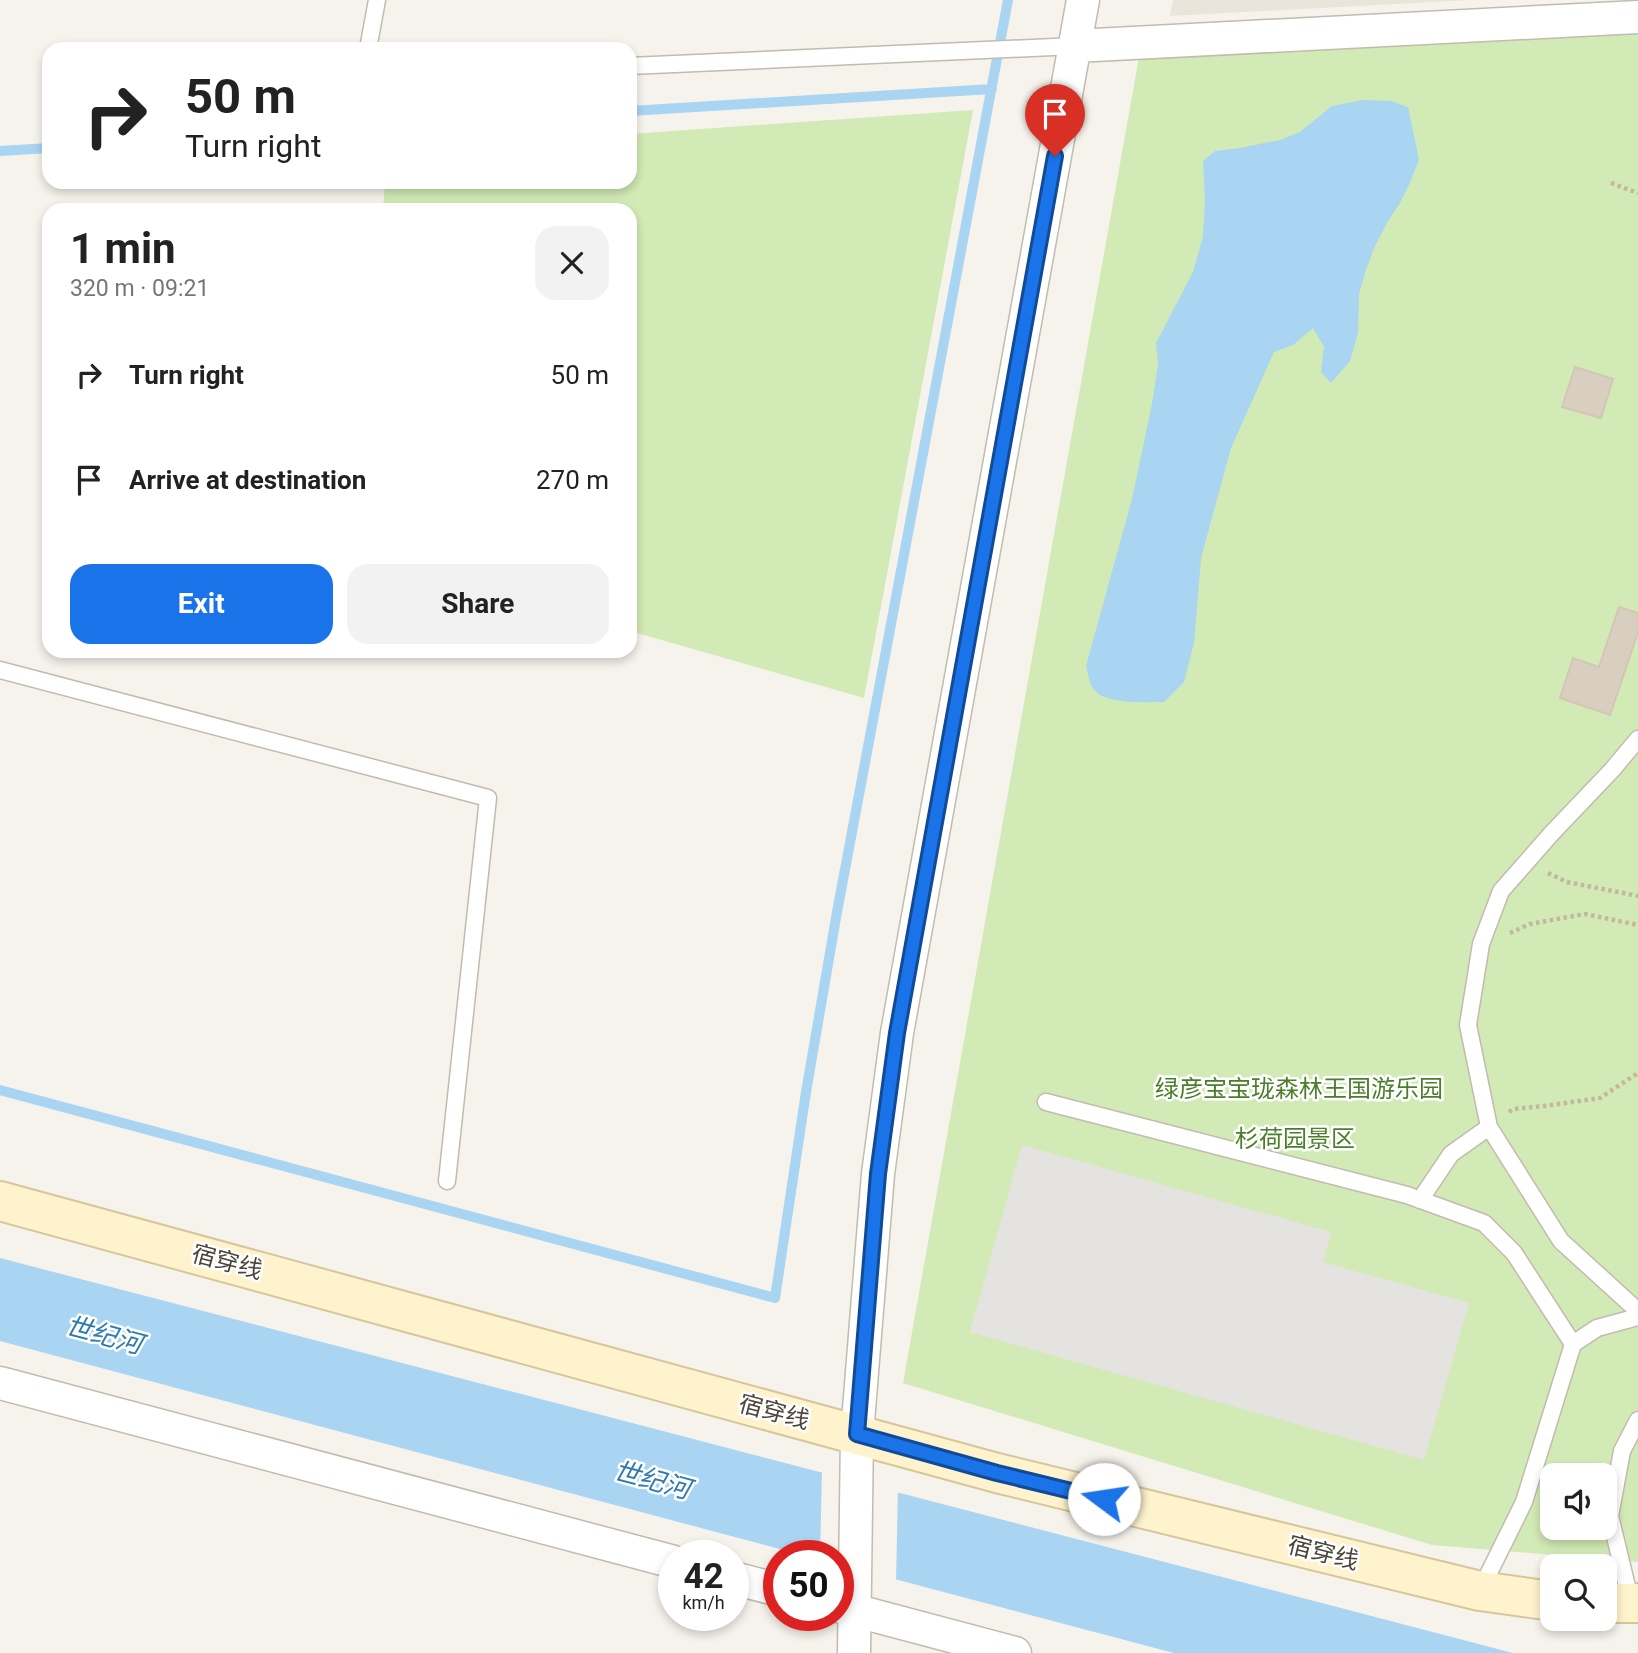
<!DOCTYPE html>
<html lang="en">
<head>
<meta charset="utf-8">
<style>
  body { margin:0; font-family:Roboto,"Noto Sans SC",sans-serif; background:#f2f2f2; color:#222; height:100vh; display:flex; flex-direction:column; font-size:26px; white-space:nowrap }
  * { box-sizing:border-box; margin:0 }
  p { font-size:23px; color:#767676 }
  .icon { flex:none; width:38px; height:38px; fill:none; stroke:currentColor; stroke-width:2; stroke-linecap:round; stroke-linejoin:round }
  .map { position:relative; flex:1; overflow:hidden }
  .panel { position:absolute; left:42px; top:203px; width:595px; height:455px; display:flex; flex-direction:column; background:#fff; border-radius:21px; box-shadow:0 4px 10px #0003 }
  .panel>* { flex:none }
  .guide { position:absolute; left:42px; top:42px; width:595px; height:147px; border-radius:21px; box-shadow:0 4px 10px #0003; background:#fff; color:#222; overflow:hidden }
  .buttons { position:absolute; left:1540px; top:1463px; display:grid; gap:14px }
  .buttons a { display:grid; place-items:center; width:77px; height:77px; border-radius:14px; background:#fff; box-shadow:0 4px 10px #0003; font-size:35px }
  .speed { position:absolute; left:658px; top:1540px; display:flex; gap:14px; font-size:35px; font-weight:700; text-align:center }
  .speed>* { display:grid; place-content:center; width:91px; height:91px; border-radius:50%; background:#fff; box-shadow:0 4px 10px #0003; line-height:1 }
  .speed small { font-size:18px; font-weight:400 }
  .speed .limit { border:10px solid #d22; background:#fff; color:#111 }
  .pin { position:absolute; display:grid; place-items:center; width:60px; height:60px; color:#fff; margin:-72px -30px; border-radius:50% 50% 50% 0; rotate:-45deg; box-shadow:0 0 7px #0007 }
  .pin .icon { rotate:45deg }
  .me { position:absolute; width:77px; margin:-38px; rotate:284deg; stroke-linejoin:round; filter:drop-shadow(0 0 5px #0008) }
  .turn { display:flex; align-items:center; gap:24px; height:147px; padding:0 28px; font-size:32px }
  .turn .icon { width:91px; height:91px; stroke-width:2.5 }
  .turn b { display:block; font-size:49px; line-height:60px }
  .round { display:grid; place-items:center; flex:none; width:74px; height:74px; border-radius:21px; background:#f2f2f2 }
  .summary { display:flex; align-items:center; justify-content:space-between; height:119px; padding:0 28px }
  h1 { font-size:42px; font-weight:700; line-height:52px }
  .primary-button { display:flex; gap:14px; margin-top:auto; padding:14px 28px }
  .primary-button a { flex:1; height:80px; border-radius:21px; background:#1a73e8; color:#fff; font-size:28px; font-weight:700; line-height:80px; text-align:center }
  .primary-button a+a { background:#f2f2f2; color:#222 }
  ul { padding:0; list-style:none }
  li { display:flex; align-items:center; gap:21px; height:105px; padding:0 28px }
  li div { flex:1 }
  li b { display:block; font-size:26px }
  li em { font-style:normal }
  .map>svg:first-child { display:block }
  .residential { fill:#eae5da }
  .green { fill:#d2eab5; fill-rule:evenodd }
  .parking { fill:#e5e3e0 }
  .water { fill:#a9d4f2 }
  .pier { fill:#f6f3ec }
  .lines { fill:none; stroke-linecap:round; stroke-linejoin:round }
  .stream { stroke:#a9d4f2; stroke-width:10 }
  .building { fill:#d8cfc1; stroke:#d3c7b4; stroke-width:2 }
  .lane-casing { stroke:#c2bbae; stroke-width:19 }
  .street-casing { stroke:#c2bbae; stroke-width:35 }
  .secondary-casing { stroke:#d6c79b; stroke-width:42 }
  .path { stroke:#c4b79f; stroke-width:4.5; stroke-dasharray:3.5 3.5; stroke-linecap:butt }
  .lane { stroke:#fff; stroke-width:16 }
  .street { stroke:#fff; stroke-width:32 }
  .secondary { stroke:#fff3cd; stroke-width:38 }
  .route-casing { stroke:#114b97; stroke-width:18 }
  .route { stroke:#1a73e8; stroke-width:12 }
  .labels { text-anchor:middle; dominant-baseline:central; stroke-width:5; stroke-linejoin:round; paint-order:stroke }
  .park-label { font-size:24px; fill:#4a7f2a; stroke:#fff }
  .street-label { font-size:24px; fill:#4b4439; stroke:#fff }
  .water-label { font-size:26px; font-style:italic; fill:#2e7ab2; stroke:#fff }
</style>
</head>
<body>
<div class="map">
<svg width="1638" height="1653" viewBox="0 0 1638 1653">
  <rect width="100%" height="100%" fill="#f6f3ec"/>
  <path class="residential" d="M1173,0H1471L1170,16Z"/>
  <path class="green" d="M1638,33V1562L1432,1545L903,1383L1139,57ZM1552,1475H1605V1528H1552Z
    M973,110L864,698L630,631V210H383L385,182H630V134Z"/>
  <path class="parking" d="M1022,1145L1331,1232L1323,1262L1469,1303L1424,1460L970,1332Z"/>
  <path class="water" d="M1363,100L1390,101L1408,107L1419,160L1409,185L1400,203L1388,221L1374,248L1366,270L1359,294L1358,333L1350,361L1331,383L1321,372L1324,347L1313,328L1293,345L1274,352L1231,448L1201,558L1194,643L1184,682L1164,702C1145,702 1103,705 1093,688C1089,683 1088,673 1086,666L1132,499L1152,404L1158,365L1156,343L1193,272L1203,237L1205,200L1203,161L1215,151L1240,148L1280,140L1300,132L1332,106Z
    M0,1258L1513,1653H1174L838,1564V1556H806L0,1341Z"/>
  <path class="pier" d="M822,1469L898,1489L896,1583L838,1568V1556H820Z"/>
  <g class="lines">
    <path class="stream" d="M630,111L992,89
      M0,151L49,148
      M0,1090L775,1298L806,1092L837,912L1008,0"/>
  </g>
  <path class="building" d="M1575,367L1613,379L1601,418L1562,407Z
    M1619,607L1638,613V632L1610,715L1560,698L1573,658L1599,667Z"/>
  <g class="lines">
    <g class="lane-casing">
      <path id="lane" d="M368,49L377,0
        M630,66L1075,46
        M0,670L488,798L447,1181
        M1638,739L1612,770L1552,833L1501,891L1481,944L1468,1025L1489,1127L1561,1241L1638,1311
        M1046,1102L1407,1195L1484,1223L1514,1253L1573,1344
        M1420,1200L1451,1154L1489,1127
        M1480,1591L1524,1502L1573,1344L1597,1328L1638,1317
        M1631,1603L1610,1516L1622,1451L1638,1420"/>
    </g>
    <g class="street-casing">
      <path id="street" d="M1075,46L1638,17
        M0,1383L674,1562
        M733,1578L779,1590
        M838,1606L1015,1653
        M854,1653L857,1434L878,1174L897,1033L1083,0"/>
    </g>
    <g class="secondary-casing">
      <path id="secondary" d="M0,1201L997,1473L1480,1591L1552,1601
        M1605,1603H1638"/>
    </g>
    <path class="path" d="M1611,183L1638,193
      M1548,873L1567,882L1638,896
      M1510,933L1530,924L1585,914L1638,925
      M1509,1112L1513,1109L1544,1106L1600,1098L1638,1073"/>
    <use href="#lane" class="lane"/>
    <use href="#street" class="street"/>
    <use href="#secondary" class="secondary"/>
  </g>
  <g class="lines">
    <g class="route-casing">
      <path id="route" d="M1055,156L897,1033L878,1174L857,1434L997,1473L1104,1499"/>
    </g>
    <use href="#route" class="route"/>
  </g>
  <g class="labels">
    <g class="park-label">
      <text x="1299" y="1089">绿彦宝宝珑森林王国游乐园</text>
      <text x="1295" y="1139">杉荷园景区</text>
    </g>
    <g class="street-label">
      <text transform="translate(227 1262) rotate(15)">宿穿线</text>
      <text transform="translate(774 1412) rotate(15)">宿穿线</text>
      <text transform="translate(1323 1553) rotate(14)">宿穿线</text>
    </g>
    <g class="water-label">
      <text transform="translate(104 1335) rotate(15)">世纪河</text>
      <text transform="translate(652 1480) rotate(15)">世纪河</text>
    </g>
  </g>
</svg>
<div class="buttons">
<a><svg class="icon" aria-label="sound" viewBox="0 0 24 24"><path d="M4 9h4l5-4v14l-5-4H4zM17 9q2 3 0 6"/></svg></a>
<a><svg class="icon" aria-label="search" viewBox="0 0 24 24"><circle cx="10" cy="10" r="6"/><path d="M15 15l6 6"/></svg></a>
</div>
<div class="speed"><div>42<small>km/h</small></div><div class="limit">50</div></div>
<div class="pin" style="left:1055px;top:156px;background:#d93025"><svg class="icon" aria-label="arrive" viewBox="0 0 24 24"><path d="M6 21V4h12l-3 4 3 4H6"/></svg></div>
<svg class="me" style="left:1104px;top:1499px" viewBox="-20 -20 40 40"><circle r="19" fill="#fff"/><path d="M0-13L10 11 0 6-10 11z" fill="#1a73e8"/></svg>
<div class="guide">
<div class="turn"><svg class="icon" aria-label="right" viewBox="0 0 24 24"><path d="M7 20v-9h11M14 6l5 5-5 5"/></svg><div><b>50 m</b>Turn right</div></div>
</div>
<section class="panel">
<div class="summary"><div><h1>1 min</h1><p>320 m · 09:21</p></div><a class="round"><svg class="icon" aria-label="close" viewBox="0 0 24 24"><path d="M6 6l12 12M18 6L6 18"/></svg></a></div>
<ul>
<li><svg class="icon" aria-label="right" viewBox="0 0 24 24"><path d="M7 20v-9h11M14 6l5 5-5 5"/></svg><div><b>Turn right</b></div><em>50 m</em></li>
<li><svg class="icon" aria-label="arrive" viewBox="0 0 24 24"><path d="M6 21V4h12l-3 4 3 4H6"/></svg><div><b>Arrive at destination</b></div><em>270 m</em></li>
</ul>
<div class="primary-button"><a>Exit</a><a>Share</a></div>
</section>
</div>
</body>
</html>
